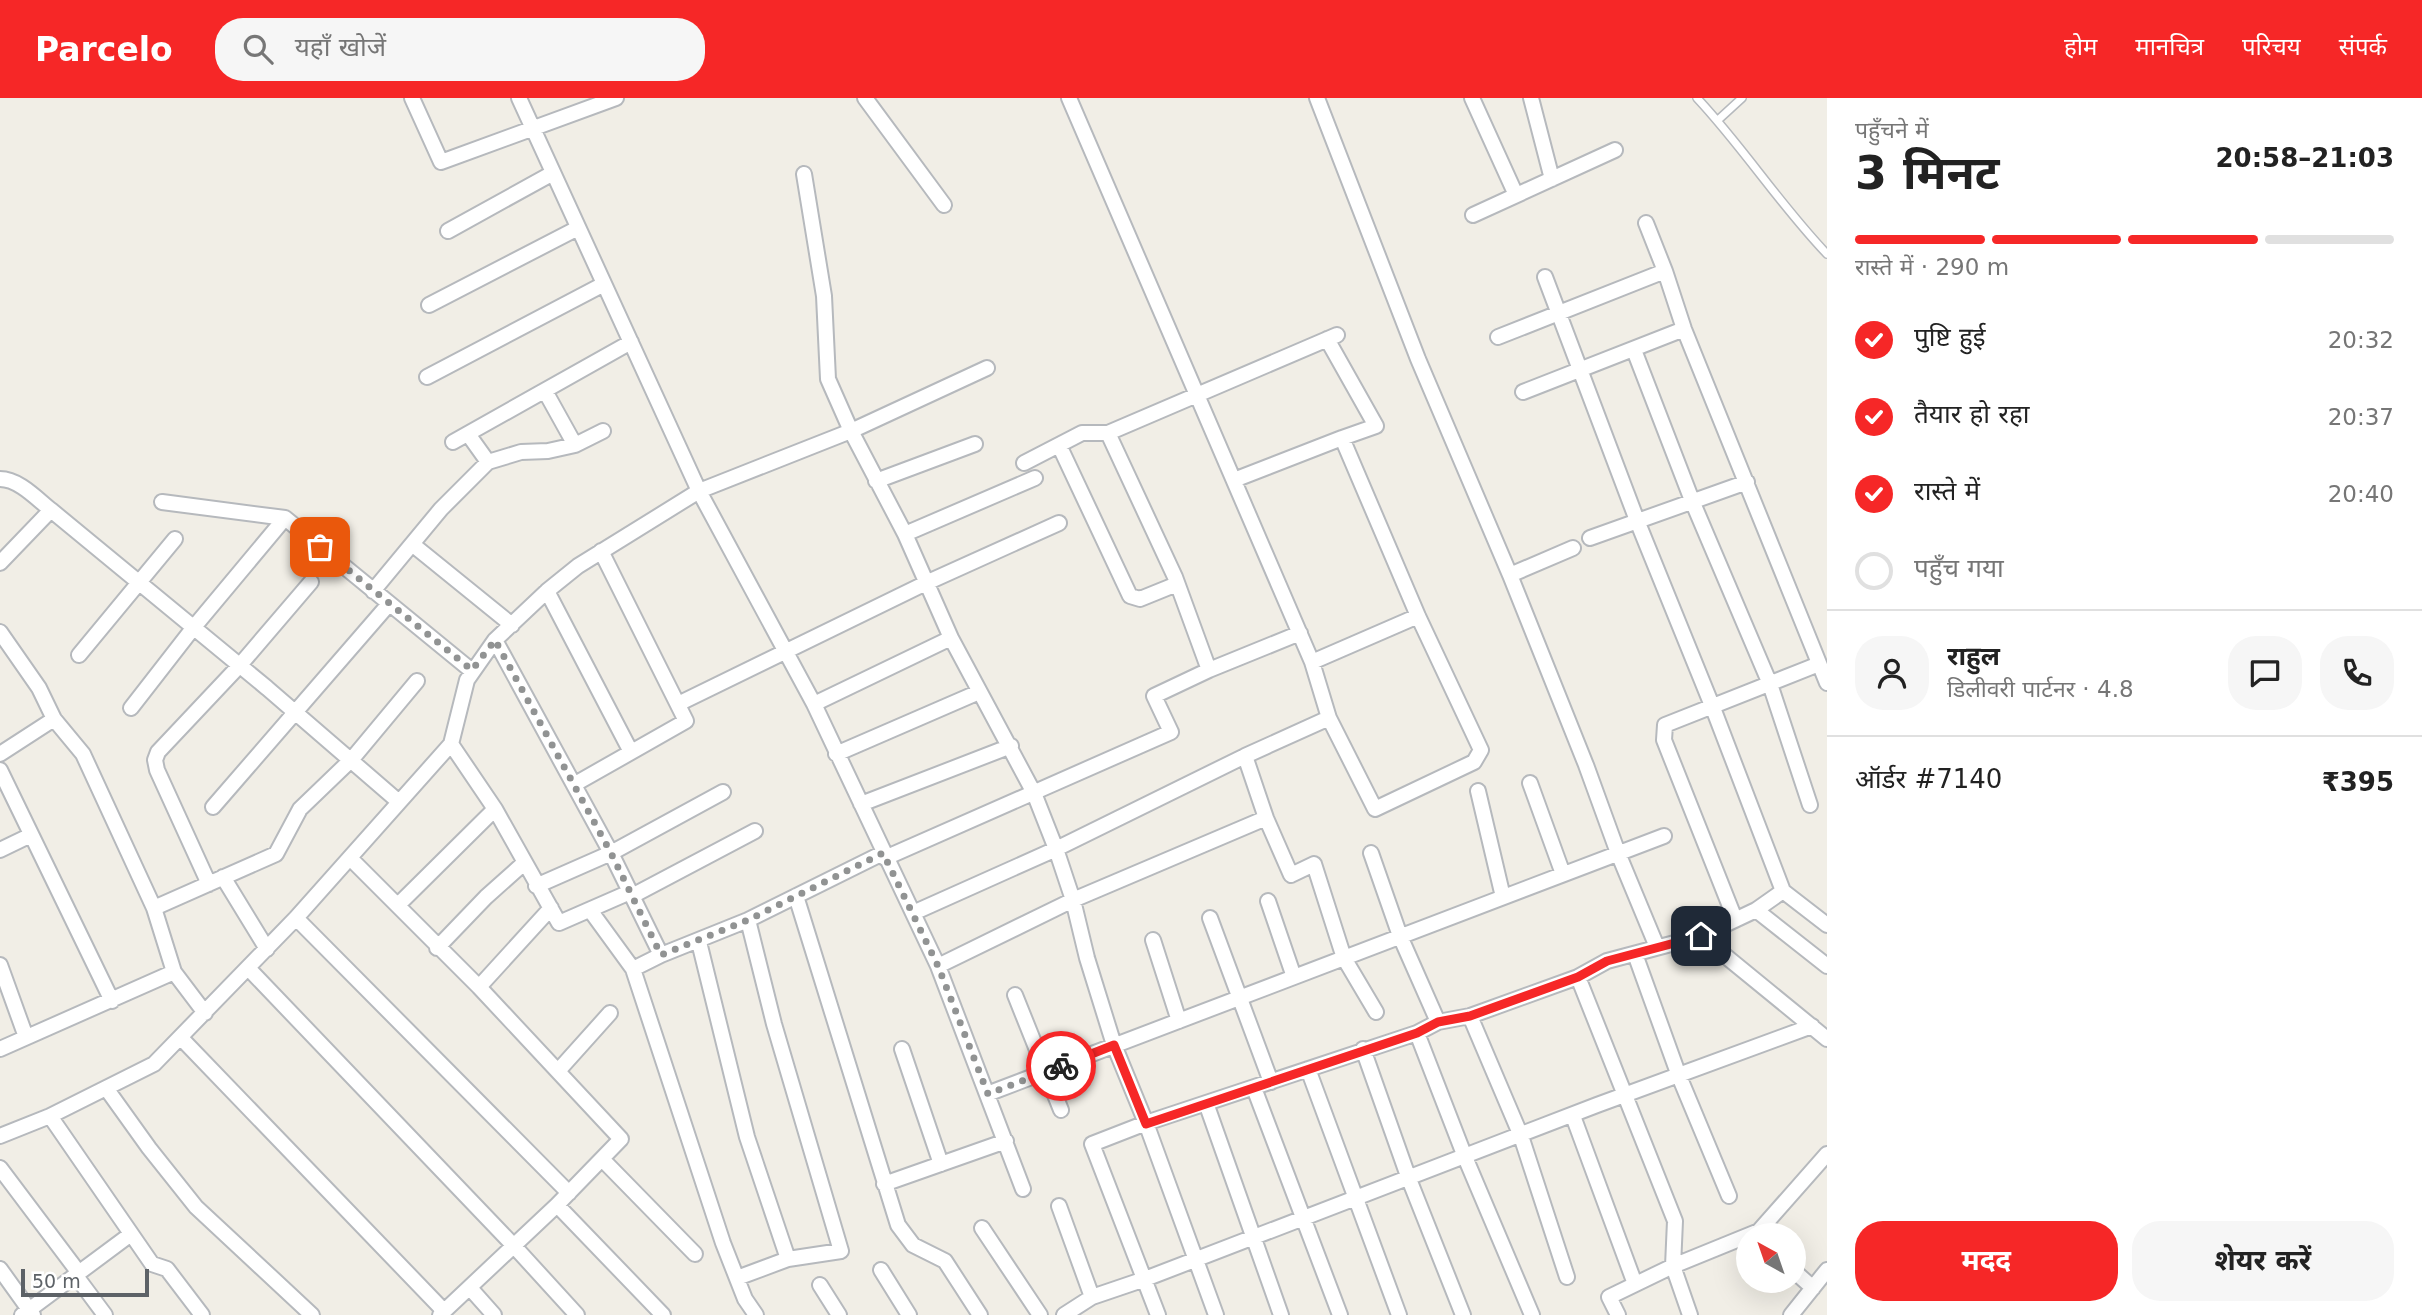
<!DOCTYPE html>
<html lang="hi">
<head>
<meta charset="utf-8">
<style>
  body { margin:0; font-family:"DejaVu Sans","Noto Sans Devanagari",sans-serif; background:#f6f6f6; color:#222; height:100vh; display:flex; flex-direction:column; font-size:26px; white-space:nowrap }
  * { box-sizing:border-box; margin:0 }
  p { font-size:23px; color:#767676 }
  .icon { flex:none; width:38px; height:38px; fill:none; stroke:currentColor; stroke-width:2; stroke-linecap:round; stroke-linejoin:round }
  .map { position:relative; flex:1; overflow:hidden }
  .side { display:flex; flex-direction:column; background:#fff; width:595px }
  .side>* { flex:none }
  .needle { width:46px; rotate:320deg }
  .buttons { position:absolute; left:1736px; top:1125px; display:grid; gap:14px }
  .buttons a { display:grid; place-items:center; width:70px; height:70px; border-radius:50%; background:#fff; box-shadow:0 7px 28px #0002; font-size:35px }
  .scale { position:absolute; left:21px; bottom:18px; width:128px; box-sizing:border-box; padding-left:7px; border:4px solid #5d6267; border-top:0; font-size:19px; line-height:24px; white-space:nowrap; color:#5d6267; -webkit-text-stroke:5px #fff; paint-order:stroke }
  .pin { position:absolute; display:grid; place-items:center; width:60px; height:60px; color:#fff; margin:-30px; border-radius:14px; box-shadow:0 4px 10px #0006 }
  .courier { position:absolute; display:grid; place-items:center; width:70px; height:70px; margin:-35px; border:5px solid #f62727; border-radius:50%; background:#fff; color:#222; box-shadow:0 2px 9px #0007 }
  .overview em { font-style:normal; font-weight:700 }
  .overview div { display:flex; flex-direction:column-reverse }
  .overview { display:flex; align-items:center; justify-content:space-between; height:119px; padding:0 28px }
  h1 { font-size:46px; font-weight:700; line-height:52px }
  .bar { display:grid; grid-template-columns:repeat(4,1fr); gap:10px 7px; align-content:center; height:84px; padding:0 28px }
  .bar i { height:9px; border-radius:5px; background:#e0e0e0 }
  .bar .active { background:#f62727 }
  .bar p { grid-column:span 4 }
  .line { display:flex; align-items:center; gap:18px; padding:0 28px; border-top:2px solid #e0e0e0 }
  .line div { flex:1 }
  .round { display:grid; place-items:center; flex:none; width:74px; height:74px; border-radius:28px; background:#f6f6f6 }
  ol { padding:0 28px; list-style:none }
  li { display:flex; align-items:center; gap:21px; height:77px }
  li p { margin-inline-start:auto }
  li .icon { padding:7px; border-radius:50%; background:#f62727; color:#fff; stroke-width:4 }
  li:last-child { color:#767676 }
  li i { width:38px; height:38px; border:4px solid #e0e0e0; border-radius:50% }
  .action { display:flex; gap:14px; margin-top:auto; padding:14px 28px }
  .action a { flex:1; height:80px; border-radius:28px; background:#f62727; color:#fff; font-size:28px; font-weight:700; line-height:80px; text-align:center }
  .action a+a { background:#f6f6f6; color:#222 }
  header { display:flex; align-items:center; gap:42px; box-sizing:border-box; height:98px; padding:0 35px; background:#f62727; color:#fff }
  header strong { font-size:33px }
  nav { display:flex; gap:38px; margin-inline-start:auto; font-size:24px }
  .search { width:490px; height:63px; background:#f6f6f6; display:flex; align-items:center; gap:18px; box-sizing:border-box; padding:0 24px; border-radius:28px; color:#767676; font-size:26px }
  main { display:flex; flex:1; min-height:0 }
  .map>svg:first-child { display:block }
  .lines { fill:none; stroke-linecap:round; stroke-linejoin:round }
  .service-casing { stroke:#b6b9bd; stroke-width:10 }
  .minor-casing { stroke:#b6b9bd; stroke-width:18 }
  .service { stroke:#fff; stroke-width:7 }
  .minor { stroke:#fff; stroke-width:14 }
  .done { stroke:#919393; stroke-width:7; stroke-dasharray:0 12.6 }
  .route { stroke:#f62727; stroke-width:9 }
</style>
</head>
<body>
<header>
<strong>Parcelo</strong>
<div class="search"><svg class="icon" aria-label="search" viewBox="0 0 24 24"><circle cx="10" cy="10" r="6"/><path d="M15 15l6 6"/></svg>यहाँ खोजें</div>
<nav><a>होम</a><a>मानचित्र</a><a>परिचय</a><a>संपर्क</a></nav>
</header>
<main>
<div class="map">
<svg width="1827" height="1217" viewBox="0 0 1827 1217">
  <rect width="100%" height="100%" fill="#f1eee6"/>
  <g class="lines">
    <defs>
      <path id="service" d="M1697,0C1743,49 1780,107 1827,156
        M1718,22L1742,0"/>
      <path id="minor" d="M412,0L441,64L616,0
        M519,0L699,393L851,333L987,270
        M865,0L944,107
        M1069,0L1312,564L1329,620L1375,711L1474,664L1481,652L1418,518L1342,340L1376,328L1327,241
        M1317,0L1418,261L1510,477L1586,667L1618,755L1657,849
        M1472,0L1516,97
        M1531,0L1552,81
        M804,76L824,198L828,281L851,333L905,436L951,540L1034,695L1056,751L1073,802L1087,860L1114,947L1146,1025L1216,1217
        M1473,117L1615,52
        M448,133L553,75
        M1665,173L1684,231L1827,585
        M1545,179L1638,425L1713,610L1783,793L1827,827
        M429,207L578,130
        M1498,239L1665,173L1646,125
        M1634,252L1693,405L1770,586L1810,707
        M427,279L604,186
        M545,293L575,347
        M1523,294L1684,231
        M1108,335L1175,479L1209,572
        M468,336L488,364
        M453,344L631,244
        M1059,347L1130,498L1140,501L1177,486
        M1024,365L1082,335H1108L1337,237
        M0,381C19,381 37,401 51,412L267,590L399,704
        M1234,382L1342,340
        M876,383L975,346
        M162,404L285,420L472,573
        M905,436L1035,380
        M1590,440L1747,384
        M412,446L512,527
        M0,465L51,412
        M1510,477L1573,450
        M373,493L441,411L488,364L521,354L548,353L575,347L603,333
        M547,493L631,654
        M0,534L39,590L54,621L83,656L154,810L174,874L205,915
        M495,542L611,755L661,857L633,871L723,1145L745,1201L756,1217
        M79,557L175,441
        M1312,564L1418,518
        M678,606L926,485L1059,425
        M814,606L951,540
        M131,610L194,529L285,420
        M451,646L495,711L559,825L630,794
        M0,656L54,621
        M836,656L979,594
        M1245,658L1266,720L1291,777L1314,766L1344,860L1376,914
        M0,672L112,903
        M1530,685L1563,776
        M575,686L686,623L601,453
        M1478,693L1503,799
        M861,706L1011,648
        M213,709L389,506
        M0,752L31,737
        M1371,755L1400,838L1438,924
        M885,760L1171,634L1154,598L1209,572L1300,535
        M351,761L479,889L621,1041L557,1107L440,1217
        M223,779L267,851
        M209,786L157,672L155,662L158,654L240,567L311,484
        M536,788L611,755L723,694
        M632,798L755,733
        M796,798L898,1127L913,1147L945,1163L980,1217
        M1268,803L1294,879
        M398,807L495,711
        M154,810L276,756L300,711L352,661L417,583
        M590,812L633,871
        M1756,812L1827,868
        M913,815L1056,751L1245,658L1329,620
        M296,820L569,1095
        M1210,820L1271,984
        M1735,821L1664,642L1665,627L1819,566
        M748,822L774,926L841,1153L788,1161
        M1701,838L1827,941
        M1153,842L1179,923
        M699,844L747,1039L788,1161L737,1180
        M437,850L486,799L524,765
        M1635,856L1679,978L1729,1098
        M661,857L748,822L883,755
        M0,867L26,939
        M938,868L1073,802L1266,720
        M249,871L514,1148L577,1217
        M1578,879L1675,1123L1673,1168L1690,1217
        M479,889L551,810
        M1015,897L1061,1012
        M1470,918L1521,1038L1567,1179
        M1417,935L1465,1059L1532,1217
        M181,940L444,1213
        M0,951L174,874
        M902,951L941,1066
        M1363,951L1409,1081L1463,1217
        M1308,971L1399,1217
        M558,973L610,915
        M106,990L149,1050L196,1109L312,1217
        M1254,990L1340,1217
        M987,996L1664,738
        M1206,1005L1281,1217
        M50,1018L152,1166L167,1171L202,1217
        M1573,1018L1635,1186
        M0,1038L50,1018L154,966L296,820L451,646L467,582L495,542L547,493L578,468L699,393L814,606L938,868L1023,1091
        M602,1061L695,1156
        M0,1070L79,1175
        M884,1086L1006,1043
        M557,1107L663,1217
        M1059,1108L1092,1199
        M982,1130L1040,1217
        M0,1171L33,1217
        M881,1172L909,1217
        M1794,1173L1813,1190
        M76,1178L105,1217
        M820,1187L839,1217
        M470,1190L494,1217
        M22,1217L131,1136
        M1064,1217L1092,1199L1145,1181L1597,1007L1812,928
        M1158,1217L1092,1046L1146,1025L1417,935L1438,924L1470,918L1578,879L1607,863L1701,838L1756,812L1783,793
        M1618,1217L1609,1199L1673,1168L1759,1133L1827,1056
        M1791,1217L1827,1172"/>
    </defs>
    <use href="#service" class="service-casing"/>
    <use href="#minor" class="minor-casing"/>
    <use href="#service" class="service"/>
    <use href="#minor" class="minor"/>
  </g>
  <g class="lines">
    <path class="done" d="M320,449L472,572L495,542L611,755L661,857L748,822L883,755L938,868L988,996L1061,968"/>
    <path class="route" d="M1061,968L1114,947L1146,1026L1417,935L1438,924L1470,918L1578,879L1607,863L1701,838"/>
  </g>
</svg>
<div class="buttons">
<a><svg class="needle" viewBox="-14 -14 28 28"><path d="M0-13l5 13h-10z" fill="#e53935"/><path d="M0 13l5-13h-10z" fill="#767676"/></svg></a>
</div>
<div class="scale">50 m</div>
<div class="pin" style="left:320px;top:449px;background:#ea580c"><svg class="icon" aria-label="bag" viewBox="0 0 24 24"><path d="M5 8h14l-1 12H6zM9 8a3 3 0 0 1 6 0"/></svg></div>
<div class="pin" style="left:1701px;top:838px;background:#1f2937"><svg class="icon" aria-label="home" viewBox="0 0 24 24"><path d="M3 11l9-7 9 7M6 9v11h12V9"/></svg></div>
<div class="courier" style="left:1061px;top:968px"><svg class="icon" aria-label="bike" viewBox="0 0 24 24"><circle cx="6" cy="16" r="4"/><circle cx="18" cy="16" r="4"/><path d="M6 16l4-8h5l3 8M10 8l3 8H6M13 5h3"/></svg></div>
</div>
<section class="side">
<div class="overview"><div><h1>3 मिनट</h1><p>पहुँचने में</p></div><em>20:58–21:03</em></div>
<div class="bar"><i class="active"></i><i class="active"></i><i class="active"></i><i></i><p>रास्ते में · 290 m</p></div>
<ol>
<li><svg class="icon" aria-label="check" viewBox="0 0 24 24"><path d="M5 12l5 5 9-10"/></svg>पुष्टि हुई<p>20:32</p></li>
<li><svg class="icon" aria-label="check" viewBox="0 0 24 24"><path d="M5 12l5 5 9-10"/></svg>तैयार हो रहा<p>20:37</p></li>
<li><svg class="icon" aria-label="check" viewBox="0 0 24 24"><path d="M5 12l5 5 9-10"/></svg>रास्ते में<p>20:40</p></li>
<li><i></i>पहुँच गया</li>
</ol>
<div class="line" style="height:126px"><a class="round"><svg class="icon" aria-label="person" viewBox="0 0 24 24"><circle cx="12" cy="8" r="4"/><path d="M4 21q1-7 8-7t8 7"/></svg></a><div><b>राहुल</b><p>डिलीवरी पार्टनर · 4.8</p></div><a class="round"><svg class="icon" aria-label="chat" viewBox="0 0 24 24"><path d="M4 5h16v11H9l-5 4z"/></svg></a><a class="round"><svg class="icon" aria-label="phone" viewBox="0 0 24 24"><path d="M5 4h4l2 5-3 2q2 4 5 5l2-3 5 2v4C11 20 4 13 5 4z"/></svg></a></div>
<div class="line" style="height:91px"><div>ऑर्डर #7140</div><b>₹395</b></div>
<div class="action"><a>मदद</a><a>शेयर करें</a></div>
</section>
</main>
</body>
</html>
